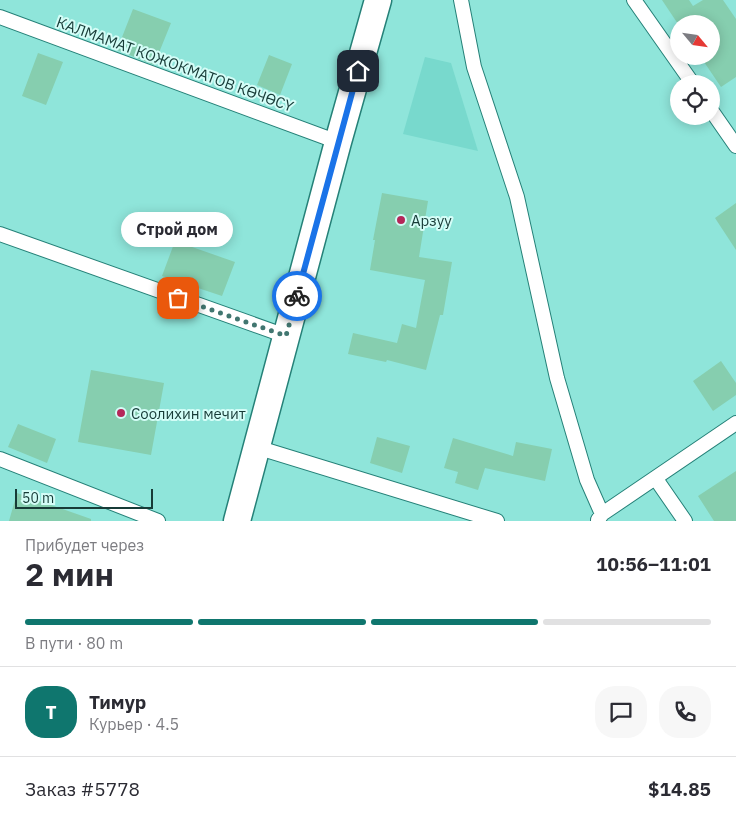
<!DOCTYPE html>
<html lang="ru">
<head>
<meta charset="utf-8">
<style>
  body { margin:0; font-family:"IBM Plex Sans",sans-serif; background:#f7f7f7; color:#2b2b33; height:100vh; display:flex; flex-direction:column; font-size:19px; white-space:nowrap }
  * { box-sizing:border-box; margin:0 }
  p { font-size:16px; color:#7c7c81 }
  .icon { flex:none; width:28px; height:28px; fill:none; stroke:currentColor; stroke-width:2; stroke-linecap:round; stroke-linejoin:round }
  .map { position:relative; height:521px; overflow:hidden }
  .sheet { display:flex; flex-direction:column; background:#fff; flex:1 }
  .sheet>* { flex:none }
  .needle { width:32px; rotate:119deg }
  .tools { position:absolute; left:670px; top:15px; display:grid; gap:10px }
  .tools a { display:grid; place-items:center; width:50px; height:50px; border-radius:50%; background:#fff; box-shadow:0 2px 12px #0003; font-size:25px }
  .scale { position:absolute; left:15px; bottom:12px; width:138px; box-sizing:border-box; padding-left:5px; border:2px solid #173b37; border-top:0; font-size:14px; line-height:18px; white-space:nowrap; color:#173b37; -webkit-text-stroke:4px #d4fdf7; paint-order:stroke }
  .pin { position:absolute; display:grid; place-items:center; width:42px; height:42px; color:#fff; margin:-21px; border-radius:10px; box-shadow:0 2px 8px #0006 }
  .courier { position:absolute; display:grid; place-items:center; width:50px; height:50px; margin:-25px; border:4px solid #1a73e8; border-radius:50%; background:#fff; color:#222; box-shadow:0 1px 6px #0007 }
  .bubble { position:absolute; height:35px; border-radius:18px; background:#fff; box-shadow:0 2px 12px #0003; font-size:16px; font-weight:800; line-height:35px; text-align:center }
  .summary em { font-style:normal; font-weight:800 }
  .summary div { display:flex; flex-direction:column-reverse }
  .summary { display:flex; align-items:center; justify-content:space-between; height:85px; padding:0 25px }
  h1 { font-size:32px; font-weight:800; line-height:38px }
  .bar { display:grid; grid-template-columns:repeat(4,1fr); gap:8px 5px; align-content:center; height:60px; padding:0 25px }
  .bar i { height:6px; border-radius:4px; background:#e1e1e2 }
  .bar .active { background:#0f766e }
  .bar p { grid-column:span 4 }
  .line { display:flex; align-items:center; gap:12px; padding:0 25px; border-top:1px solid #e1e1e2 }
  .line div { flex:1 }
  .round { display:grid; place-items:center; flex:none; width:52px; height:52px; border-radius:20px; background:#f7f7f7 }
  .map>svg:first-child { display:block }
  .built { fill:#78d9cd }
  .building { fill:#86ceaf }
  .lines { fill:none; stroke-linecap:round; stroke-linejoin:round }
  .street-casing { stroke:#258178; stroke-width:16 }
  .highway-casing { stroke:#258178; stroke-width:29 }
  .street { stroke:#fff; stroke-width:14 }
  .highway { stroke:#fff; stroke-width:26 }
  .done { stroke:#417670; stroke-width:5; stroke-dasharray:0 9 }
  .route { stroke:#1a73e8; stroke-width:6 }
  .poi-dot { fill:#b52759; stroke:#d4fdf7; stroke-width:2 }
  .labels { text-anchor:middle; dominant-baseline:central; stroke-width:4; stroke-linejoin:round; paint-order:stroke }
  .street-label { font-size:15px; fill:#173b37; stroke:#d4fdf7 }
  .poi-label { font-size:15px; fill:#173b37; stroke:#d4fdf7; text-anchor:start }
</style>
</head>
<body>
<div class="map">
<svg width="736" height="521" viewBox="0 0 736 521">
  <rect width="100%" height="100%" fill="#8fe5da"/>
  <path class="built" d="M425,57L451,63L478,151L403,134Z"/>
  <path class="building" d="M662,0H689L693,6L703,0H723L736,19V77L721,87L700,56H711V24H678Z
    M133,9L171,23L154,65L117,50Z
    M38,53L63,62L46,105L22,96Z
    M269,55L292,64L280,95L257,85Z
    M382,193L428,201L419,257L452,262L443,315H440L426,370L387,360L386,362L348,354L353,333L397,343L402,324L416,328L425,280L370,270L375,240H373Z
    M736,203V250L715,218Z
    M175,241L235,262L222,296L162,276Z
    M721,361L736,383V395L713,411L693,381Z
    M91,370L164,383L151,455L78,442Z
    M18,424L56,439L47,463L8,447Z
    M377,437L410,446L402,473L370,463Z
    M453,438L513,456L516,442L552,449L545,481L485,468L478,490L455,483L458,472L444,468Z
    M736,471V521H714L698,496Z
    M17,493L91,519V521H9Z"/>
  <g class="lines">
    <defs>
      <path id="street" d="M461,0L474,67L517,197L557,378L587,480L602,514
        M634,0L693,84
        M0,17L338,142
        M711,110L736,146
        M0,234L286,336
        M256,447L497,521
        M0,459L158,521
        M656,479L685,521
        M598,520L602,514L736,423"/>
      <path id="highway" d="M237,521L338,142L378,0"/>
    </defs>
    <use href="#street" class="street-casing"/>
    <use href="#highway" class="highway-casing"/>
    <use href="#street" class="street"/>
    <use href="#highway" class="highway"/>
  </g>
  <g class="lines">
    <path class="done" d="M178,298L286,336L297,296"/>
    <path class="route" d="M297,296L358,71"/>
  </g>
  <g class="poi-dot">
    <circle cx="401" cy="220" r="5"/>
    <circle cx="121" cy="413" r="5"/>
  </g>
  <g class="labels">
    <g class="street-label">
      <text transform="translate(175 64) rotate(20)">КАЛМАМАТ КОЖОКМАТОВ КӨЧӨСҮ</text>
    </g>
    <g class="poi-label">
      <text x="411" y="220">Арзуу</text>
      <text x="131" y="413">Соолихин мечит</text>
    </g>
  </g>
</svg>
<div class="tools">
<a><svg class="needle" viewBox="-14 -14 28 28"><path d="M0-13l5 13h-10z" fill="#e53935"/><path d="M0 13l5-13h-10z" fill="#7c7c81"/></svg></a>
<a><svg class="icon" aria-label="locate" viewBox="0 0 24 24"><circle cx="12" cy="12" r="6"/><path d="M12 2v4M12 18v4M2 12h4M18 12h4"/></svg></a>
</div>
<div class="scale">50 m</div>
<div class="pin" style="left:178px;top:298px;background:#ea580c"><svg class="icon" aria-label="bag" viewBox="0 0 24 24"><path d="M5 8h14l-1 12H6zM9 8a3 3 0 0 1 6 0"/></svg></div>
<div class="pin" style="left:358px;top:71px;background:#1f2937"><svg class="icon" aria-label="home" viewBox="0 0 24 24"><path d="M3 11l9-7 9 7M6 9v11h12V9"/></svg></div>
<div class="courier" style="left:297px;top:296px"><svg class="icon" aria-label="bike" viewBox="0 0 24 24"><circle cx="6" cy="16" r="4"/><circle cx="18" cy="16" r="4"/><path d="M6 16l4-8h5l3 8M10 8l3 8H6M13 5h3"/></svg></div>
<div class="bubble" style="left:121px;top:212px;width:112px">Строй дом</div>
</div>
<section class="sheet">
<div class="summary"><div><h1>2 мин</h1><p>Прибудет через</p></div><em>10:56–11:01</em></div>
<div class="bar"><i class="active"></i><i class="active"></i><i class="active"></i><i></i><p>В пути · 80 m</p></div>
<div class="line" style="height:90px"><b class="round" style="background:#0f766e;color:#fff">Т</b><div><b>Тимур</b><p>Курьер · 4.5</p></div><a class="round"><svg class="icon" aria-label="chat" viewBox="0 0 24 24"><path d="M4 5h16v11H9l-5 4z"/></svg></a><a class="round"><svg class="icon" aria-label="phone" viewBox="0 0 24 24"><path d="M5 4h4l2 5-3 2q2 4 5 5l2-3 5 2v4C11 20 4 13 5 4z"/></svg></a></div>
<div class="line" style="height:65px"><div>Заказ #5778</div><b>$14.85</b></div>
</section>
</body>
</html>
